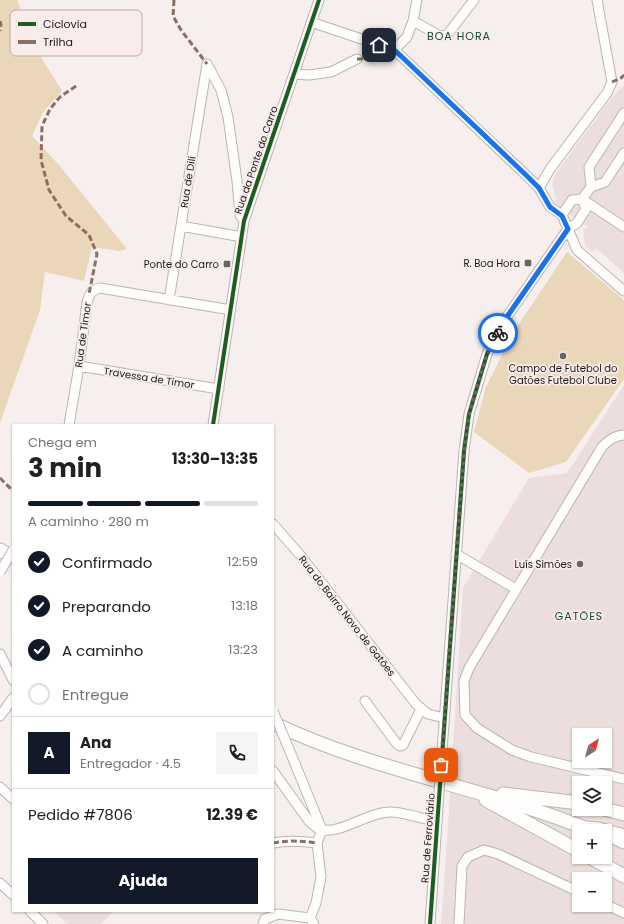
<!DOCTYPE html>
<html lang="pt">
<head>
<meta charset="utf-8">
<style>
  body { margin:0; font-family:Poppins,sans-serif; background:#f6f6f6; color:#202124; height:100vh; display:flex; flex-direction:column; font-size:15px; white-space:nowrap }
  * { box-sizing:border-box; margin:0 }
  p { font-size:13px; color:#757577 }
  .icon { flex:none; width:22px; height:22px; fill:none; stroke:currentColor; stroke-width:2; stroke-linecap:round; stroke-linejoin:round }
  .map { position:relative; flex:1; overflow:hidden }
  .sheet { position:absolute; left:12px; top:424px; width:262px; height:488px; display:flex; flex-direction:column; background:#fff; border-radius:0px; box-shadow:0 1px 3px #0004 }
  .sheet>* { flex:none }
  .needle { width:26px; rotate:36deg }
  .tools { position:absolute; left:572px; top:728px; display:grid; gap:8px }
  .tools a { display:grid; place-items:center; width:40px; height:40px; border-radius:0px; background:#fff; box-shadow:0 1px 3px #0004; font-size:20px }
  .pin { position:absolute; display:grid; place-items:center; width:34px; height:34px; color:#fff; margin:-17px; border-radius:8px; box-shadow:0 2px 6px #0006 }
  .courier { position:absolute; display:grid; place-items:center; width:40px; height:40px; margin:-20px; border:3px solid #1a73e8; border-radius:50%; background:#fff; color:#222; box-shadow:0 1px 5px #0007 }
  .summary em { font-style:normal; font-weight:700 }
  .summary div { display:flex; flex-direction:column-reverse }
  .summary { display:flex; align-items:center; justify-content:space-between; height:68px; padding:0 16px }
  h1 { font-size:26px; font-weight:700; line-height:30px }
  .bar { display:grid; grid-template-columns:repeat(4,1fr); gap:6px 4px; align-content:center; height:48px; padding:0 16px }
  .bar i { height:5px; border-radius:3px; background:#e0e0e0 }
  .bar .on { background:#111827 }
  .bar p { grid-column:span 4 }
  .line { display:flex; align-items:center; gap:10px; padding:0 16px; border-top:1px solid #e0e0e0 }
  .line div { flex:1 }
  .round { display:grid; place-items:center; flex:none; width:42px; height:42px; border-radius:0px; background:#f6f6f6 }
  ol { padding:0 16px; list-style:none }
  li { display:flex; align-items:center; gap:12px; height:44px }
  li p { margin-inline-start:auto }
  li .icon { padding:4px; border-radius:50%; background:#111827; color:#fff; stroke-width:4 }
  li:last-child { color:#757577 }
  li i { width:22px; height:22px; border:2px solid #e0e0e0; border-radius:50% }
  .cta { display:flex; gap:8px; margin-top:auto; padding:8px 16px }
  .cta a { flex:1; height:46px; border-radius:0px; background:#111827; color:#fff; font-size:16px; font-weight:700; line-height:46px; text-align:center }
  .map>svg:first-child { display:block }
  .built { fill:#ecdedd; fill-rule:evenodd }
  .green { fill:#ead6b8 }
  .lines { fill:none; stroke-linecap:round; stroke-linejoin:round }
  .minor-casing { stroke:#bab5b4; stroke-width:11 }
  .highway-casing { stroke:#bab5b4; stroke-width:15 }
  .minor { stroke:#fefdfc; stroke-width:9 }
  .highway { stroke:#fefdfc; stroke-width:13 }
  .minor-bridge-casing { stroke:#bab5b4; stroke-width:11; stroke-linecap:butt }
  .minor-bridge { stroke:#fefdfc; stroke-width:9 }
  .quiet { stroke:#8d6e63; stroke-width:3; stroke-dasharray:6 3; stroke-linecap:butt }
  .cycleway-casing { stroke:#f9eceb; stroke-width:6 }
  .cycleway { stroke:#1b5e20; stroke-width:4 }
  .done { stroke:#6a6464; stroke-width:4; stroke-dasharray:0 7.2 }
  .route { stroke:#1a73e8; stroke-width:5 }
  .poi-dot { fill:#6a6464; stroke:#f9eceb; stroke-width:1.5 }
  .labels { text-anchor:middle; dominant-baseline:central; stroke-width:3.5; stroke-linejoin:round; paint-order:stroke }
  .street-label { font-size:10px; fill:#1e1919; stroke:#f9eceb }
  .poi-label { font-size:10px; fill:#1e1919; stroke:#f9eceb; text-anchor:end }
  .neighbourhood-label { font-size:11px; letter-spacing:1px; fill:#13483b; stroke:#f9eceb }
  .key { fill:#f9eceb; stroke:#b7adac; stroke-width:1 }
  .key-label { font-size:11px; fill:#1e1919 }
</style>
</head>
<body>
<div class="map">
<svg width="624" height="924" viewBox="0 0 624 924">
  <rect width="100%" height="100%" fill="#f6efee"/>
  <path class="built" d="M624,85V273L597,249L592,252L585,246L583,229L588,227L553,204L556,199L552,184L556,173L612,97Z
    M624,385V924H441L448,826L463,588L529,478L567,473ZM579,735H605V761H579ZM579,783H605V809H579ZM579,831H605V857H579ZM579,879H605V905H579Z
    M53,911H114L101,924H67Z"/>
  <path class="green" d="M0,0H17L25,19L51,12L63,28L34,46L62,91L43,112L32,136L59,165L127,249L120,251L92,247L84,281L45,272L40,310L0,423Z
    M567,252L624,300V379L566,462L529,473L474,432L486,387L513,333Z"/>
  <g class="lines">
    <defs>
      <path id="minor" d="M413,21L417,0
        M311,22L394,50L401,56L527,176L539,188L550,207L562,215L577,250L624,291
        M394,50L407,37L413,21L440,36L447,35L474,0
        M207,64L221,90L228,117L237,181L240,215L244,221
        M294,74L309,75L331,72L357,59
        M591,187L589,167L624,113
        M539,188L550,169L607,93L612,82L597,0
        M582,199L591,187L605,182L624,153
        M562,215L572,200L582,199L624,227
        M181,226L242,237
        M169,300L207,64
        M79,366L219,389
        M69,425L79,366L87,303C89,295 91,290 100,288L231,310
        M213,425L244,221L319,0
        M624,435C614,436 609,440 602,447L469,668L464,681L465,715L477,728L512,750L531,757L624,779
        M273,524L301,556L416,704L428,714L444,718
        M456,554L516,589
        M0,654L13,680
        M365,701L397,744L400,746L403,745L421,709
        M0,716L13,698
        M442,751L464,451L469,414L487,354L504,321L556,246L568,229L577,223L586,209L582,199
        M296,766L322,830L317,843L321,877L316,903L310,918
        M273,771L309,821C313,825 317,829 322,830C343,833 368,812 391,812C402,812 425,819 437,822
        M0,787L13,799
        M586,826L599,827L624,834
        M273,843C288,840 302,841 317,843
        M0,883L13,895
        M605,904L624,913
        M30,911L43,924
        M263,924L265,919L278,914L310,918L314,924
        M430,924L438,807
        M459,924L462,866L468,857L484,850L498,854L579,892"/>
      <path id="highway" d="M0,550L13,557
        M273,723C375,772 488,788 592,831
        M503,794L579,803
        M486,800L579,851
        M604,809L624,814
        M605,833L624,842
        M590,857L624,876"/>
    </defs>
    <use href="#minor" class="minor-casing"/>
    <use href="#highway" class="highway-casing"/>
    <use href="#minor" class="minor"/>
    <use href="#highway" class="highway"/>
    <defs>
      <path id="minor-bridge" d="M0,572L13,550
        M273,711L296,766
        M438,807L442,751"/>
    </defs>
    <use href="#minor-bridge" class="minor-bridge-casing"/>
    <use href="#minor-bridge" class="minor-bridge"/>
    <path class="quiet" d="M174,0L173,16L181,30L207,64
      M0,21L1,25L0,31
      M357,59H361L375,55L379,45
      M612,82L621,78L624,75
      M76,86L60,97L50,109L42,126L41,160L49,190L66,216L89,235L97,254L89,294
      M0,478L13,491
      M273,843C288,840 302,841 317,843"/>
    <defs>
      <path id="cycleway" d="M213,425L244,221L319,0
        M430,924L464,451L469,414L487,354L504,321L568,229"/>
    </defs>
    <use href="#cycleway" class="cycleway-casing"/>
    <use href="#cycleway" class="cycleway"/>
  </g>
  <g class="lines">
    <path class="done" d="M441,765L464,451L469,414L487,354L498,333"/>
    <path class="route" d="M379,45L394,50L401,56L527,176L539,188L550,207L562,216L568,229L504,321L498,333"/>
  </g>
  <g class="poi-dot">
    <rect x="524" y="259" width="8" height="8" rx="2"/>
    <rect x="223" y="260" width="8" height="8" rx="2"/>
    <circle cx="563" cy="356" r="4"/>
    <circle cx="580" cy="564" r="4"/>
  </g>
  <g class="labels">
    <g class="street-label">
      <text transform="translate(256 160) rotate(-71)">Rua da Ponte do Carro</text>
      <text transform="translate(188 182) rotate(-81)">Rua de Dili</text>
      <text transform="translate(83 335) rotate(-82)">Rua de Timor</text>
      <text transform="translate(149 378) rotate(9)">Travessa de Timor</text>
      <text transform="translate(347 616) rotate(52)">Rua do Bairro Novo de Gatões</text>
      <text transform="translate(428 838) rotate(-86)">Rua de Ferroviário</text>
    </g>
    <g class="poi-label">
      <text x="520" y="263">R. Boa Hora</text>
      <text x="219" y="264">Ponte do Carro</text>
      <text x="563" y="368" text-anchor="middle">Campo de Futebol do<tspan x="563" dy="12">Gatões Futebol Clube</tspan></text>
      <text x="572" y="564">Luís Simões</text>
    </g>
    <g class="neighbourhood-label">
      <text x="459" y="36">BOA HORA</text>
      <text x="579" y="616">GATÕES</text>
    </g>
  </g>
  <rect x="10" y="10" width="132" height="46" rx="6" class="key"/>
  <rect x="18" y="22" width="18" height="4" fill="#1b5e20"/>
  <rect x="18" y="40" width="18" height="4" fill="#8d6e63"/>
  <g class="key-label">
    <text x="43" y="28">Ciclovia</text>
    <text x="43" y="46">Trilha</text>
  </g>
</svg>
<div class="tools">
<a><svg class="needle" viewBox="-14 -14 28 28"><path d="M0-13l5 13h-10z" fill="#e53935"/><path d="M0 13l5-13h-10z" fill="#757577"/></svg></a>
<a><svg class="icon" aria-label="layers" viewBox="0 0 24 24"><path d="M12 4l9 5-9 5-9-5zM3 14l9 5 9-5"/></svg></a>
<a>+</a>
<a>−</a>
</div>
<div class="pin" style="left:441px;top:765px;background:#ea580c"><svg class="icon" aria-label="bag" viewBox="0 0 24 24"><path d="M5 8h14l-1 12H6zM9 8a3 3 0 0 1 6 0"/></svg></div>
<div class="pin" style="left:379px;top:45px;background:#1f2937"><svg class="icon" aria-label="home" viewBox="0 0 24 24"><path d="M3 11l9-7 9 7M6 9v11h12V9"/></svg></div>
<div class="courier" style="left:498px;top:333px"><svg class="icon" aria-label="bike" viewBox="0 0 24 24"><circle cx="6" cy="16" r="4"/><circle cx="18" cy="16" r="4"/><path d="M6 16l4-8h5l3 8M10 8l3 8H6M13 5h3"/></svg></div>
<section class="sheet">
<div class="summary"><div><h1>3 min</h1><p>Chega em</p></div><em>13:30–13:35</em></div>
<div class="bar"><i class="on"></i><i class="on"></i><i class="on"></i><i></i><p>A caminho · 280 m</p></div>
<ol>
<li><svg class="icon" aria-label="check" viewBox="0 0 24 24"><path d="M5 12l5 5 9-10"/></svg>Confirmado<p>12:59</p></li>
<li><svg class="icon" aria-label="check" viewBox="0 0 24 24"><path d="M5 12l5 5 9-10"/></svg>Preparando<p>13:18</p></li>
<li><svg class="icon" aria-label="check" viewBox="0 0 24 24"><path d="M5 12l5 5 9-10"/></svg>A caminho<p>13:23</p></li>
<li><i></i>Entregue</li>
</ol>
<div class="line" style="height:72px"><b class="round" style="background:#111827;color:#fff">A</b><div><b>Ana</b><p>Entregador · 4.5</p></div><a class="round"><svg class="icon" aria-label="phone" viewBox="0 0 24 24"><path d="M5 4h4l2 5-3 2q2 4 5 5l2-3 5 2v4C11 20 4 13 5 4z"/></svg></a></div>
<div class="line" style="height:52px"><div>Pedido #7806</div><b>12.39 €</b></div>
<div class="cta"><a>Ajuda</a></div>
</section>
</div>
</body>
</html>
